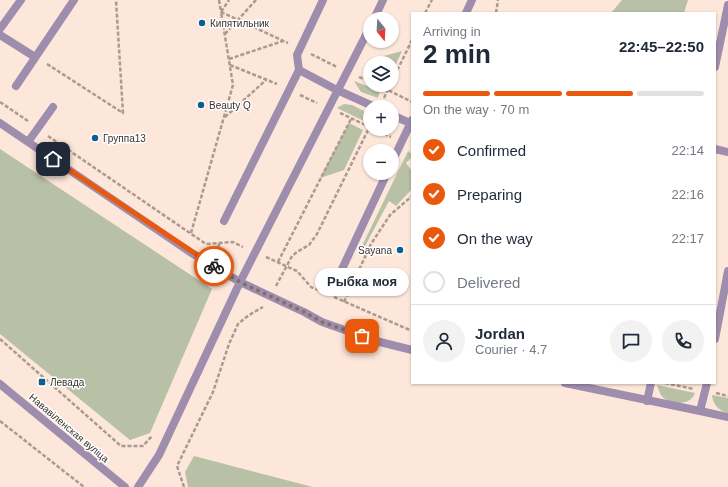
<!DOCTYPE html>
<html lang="en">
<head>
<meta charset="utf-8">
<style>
  body { margin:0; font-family:Arial,sans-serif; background:#f2f2f3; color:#1f2937; height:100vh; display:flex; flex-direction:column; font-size:15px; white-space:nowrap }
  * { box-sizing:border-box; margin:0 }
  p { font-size:13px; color:#747a83 }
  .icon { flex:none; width:22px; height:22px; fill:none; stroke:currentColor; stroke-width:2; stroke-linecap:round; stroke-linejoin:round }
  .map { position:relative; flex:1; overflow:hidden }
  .sheet { position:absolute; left:411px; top:12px; width:305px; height:372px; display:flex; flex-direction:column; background:#fff; border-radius:0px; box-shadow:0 1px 3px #0004 }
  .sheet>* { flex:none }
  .needle { width:26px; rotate:162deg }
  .controls { position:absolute; left:363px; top:12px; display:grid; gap:8px }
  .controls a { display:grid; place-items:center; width:36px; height:36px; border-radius:50%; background:#fff; box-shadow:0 1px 3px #0004; font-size:20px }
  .pin { position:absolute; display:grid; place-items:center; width:34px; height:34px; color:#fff; margin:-17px; border-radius:8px; box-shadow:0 2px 6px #0006 }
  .courier { position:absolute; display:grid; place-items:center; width:40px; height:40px; margin:-20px; border:3px solid #ea580c; border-radius:50%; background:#fff; color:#222; box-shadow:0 1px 5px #0007 }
  .bubble { position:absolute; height:28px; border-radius:14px; background:#fff; box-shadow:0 1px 3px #0004; font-size:13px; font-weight:600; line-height:28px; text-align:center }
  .overview em { font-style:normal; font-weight:600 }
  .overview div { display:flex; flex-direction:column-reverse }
  .overview { display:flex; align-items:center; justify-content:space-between; height:68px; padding:0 12px }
  h1 { font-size:26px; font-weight:600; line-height:30px }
  .bar { display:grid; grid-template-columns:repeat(4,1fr); gap:6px 4px; align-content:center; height:48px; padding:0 12px }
  .bar i { height:5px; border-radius:3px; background:#e0e1e3 }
  .bar .active { background:#ea580c }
  .bar p { grid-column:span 4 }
  .line { display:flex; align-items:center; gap:10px; padding:0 12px; border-top:1px solid #e0e1e3 }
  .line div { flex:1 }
  .round { display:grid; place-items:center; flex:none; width:42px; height:42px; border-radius:21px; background:#f2f2f3 }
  ol { padding:0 12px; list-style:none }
  li { display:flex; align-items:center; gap:12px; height:44px }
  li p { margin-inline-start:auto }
  li .icon { padding:4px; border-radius:50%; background:#ea580c; color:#fff; stroke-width:4 }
  li:last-child { color:#747a83 }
  li i { width:22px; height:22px; border:2px solid #e0e1e3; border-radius:50% }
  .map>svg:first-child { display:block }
  .green { fill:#b8c0a6 }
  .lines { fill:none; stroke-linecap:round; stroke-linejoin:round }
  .path { stroke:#ab9a90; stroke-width:2.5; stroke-dasharray:4 2; stroke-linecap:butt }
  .service { stroke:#9f8dae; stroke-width:8 }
  .tertiary { stroke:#9f8dae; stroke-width:8 }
  .done { stroke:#7f716a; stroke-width:4; stroke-dasharray:0 7.2 }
  .route { stroke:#ea580c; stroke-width:5 }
  .poi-dot { fill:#0d5f91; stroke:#fff; stroke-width:1.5 }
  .labels { text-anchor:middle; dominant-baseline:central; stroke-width:3; stroke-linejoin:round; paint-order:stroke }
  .poi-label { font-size:10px; fill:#3b322d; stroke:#fff; text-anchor:start }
  .street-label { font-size:10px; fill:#3b322d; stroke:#fff }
</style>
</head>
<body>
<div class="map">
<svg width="728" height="487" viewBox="0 0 728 487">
  <rect width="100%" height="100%" fill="#fde7da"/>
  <path class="green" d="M622,0H688L684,13H611Z
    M402,51L392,73V63H378L380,57Z
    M354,81L380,91L378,98L361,92Z
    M344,104L352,105L370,114L366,122L337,108Z
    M349,123L363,130L344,170L320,178Z
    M0,149L212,289L150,433L130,440L0,334Z
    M408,151L412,154V157L406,163L412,171V189L396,206L389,201L364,248L362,246Z
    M657,385L695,393C691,405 674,405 665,399C660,396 659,390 657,385Z
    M712,395L728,398V413C719,411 713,405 712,395Z
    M194,456L313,487H188L185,472Z"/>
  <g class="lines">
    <path class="path" d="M219,0L221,12L288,43
      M425,13L432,0
      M496,13L498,0
      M225,34L256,0
      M311,54L337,67
      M229,59L283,41
      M47,64L123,113L116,0
      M230,65L277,84
      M359,77L370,82
      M392,81L412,40
      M378,85L412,102
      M300,95L317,103
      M384,98L390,85
      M0,102L28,121
      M340,113L370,127
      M225,117L266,80
      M373,129L391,137
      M48,136L206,244L233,242L243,247
      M191,233L233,85L221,12L229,0
      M215,253L220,243
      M266,257L297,271L311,287L325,293
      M278,262L351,119
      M276,286L292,256L297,252L309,245L317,234L370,126
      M334,297L412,331
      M344,302L371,244L390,215L412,196
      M0,339L121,446H143L152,436
      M665,383L694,389
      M716,393L728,396
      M0,421L84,487
      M184,487L177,466L213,392L229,344L238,324L249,315L263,307"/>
    <path class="service" d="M466,13L472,0
      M374,19L383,0
      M0,29L21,0
      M0,35L35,57
      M715,67L728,5
      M299,70L337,90L375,107
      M16,86L74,0
      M392,115L410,123
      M0,123L190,252L240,282L304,312L322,322L376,341L412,350
      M28,142L53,107
      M715,149L728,152
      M392,162L412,120
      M224,221L299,70L297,55L323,0
      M335,284L387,173
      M715,339L728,271
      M565,383L700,411L707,383
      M647,401L651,383
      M700,411L728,417
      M138,487L159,455L240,282L370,27"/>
    <path class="tertiary" d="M0,384L125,487"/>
  </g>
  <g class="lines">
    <path class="done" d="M214,266L240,282L304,312L322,322L362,336"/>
    <path class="route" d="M53,159L214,266"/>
  </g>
  <g class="poi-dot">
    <circle cx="202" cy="23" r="4"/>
    <circle cx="201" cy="105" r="4"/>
    <circle cx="95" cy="138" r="4"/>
    <circle cx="400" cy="250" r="4"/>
    <rect x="38" y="378" width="8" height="8" rx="2"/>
  </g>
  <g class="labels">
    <g class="poi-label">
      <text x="210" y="23">Кипятильник</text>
      <text x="209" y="105">Beauty Q</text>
      <text x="103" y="138">Группа13</text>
      <text x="392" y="250" text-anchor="end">Sayana</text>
      <text x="50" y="382">Левада</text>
    </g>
    <g class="street-label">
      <text transform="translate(69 428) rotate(40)">Нававіленская вуліца</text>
    </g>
  </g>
</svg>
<div class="controls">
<a><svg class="needle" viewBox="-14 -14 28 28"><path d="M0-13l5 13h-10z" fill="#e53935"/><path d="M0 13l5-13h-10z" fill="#747a83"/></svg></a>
<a><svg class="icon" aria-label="layers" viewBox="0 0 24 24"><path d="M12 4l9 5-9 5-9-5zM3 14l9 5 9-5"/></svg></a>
<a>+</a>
<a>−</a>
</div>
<div class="pin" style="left:362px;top:336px;background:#ea580c"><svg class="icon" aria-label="bag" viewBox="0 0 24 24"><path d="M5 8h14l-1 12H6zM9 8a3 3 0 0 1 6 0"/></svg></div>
<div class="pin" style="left:53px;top:159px;background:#1f2937"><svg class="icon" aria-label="home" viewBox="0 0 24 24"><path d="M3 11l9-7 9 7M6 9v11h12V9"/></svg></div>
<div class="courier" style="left:214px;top:266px"><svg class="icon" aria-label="bike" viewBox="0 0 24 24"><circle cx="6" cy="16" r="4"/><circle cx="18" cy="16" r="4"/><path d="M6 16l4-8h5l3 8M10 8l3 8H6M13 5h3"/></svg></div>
<div class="bubble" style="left:315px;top:268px;width:94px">Рыбка моя</div>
<section class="sheet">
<div class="overview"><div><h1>2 min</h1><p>Arriving in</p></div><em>22:45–22:50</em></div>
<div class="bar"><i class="active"></i><i class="active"></i><i class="active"></i><i></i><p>On the way · 70 m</p></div>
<ol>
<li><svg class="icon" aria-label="check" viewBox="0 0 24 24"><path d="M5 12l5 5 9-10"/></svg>Confirmed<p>22:14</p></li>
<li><svg class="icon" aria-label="check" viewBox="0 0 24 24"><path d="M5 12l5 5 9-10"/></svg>Preparing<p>22:16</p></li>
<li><svg class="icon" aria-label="check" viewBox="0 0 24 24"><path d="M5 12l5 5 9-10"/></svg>On the way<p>22:17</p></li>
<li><i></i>Delivered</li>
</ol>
<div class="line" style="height:72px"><a class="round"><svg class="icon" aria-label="person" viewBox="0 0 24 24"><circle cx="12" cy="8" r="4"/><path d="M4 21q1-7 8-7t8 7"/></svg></a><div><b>Jordan</b><p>Courier · 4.7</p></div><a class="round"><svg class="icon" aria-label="chat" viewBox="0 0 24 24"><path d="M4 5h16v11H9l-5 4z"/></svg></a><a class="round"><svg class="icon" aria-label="phone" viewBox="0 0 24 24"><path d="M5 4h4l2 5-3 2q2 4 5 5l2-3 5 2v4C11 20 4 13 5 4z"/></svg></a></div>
</section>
</div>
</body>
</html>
